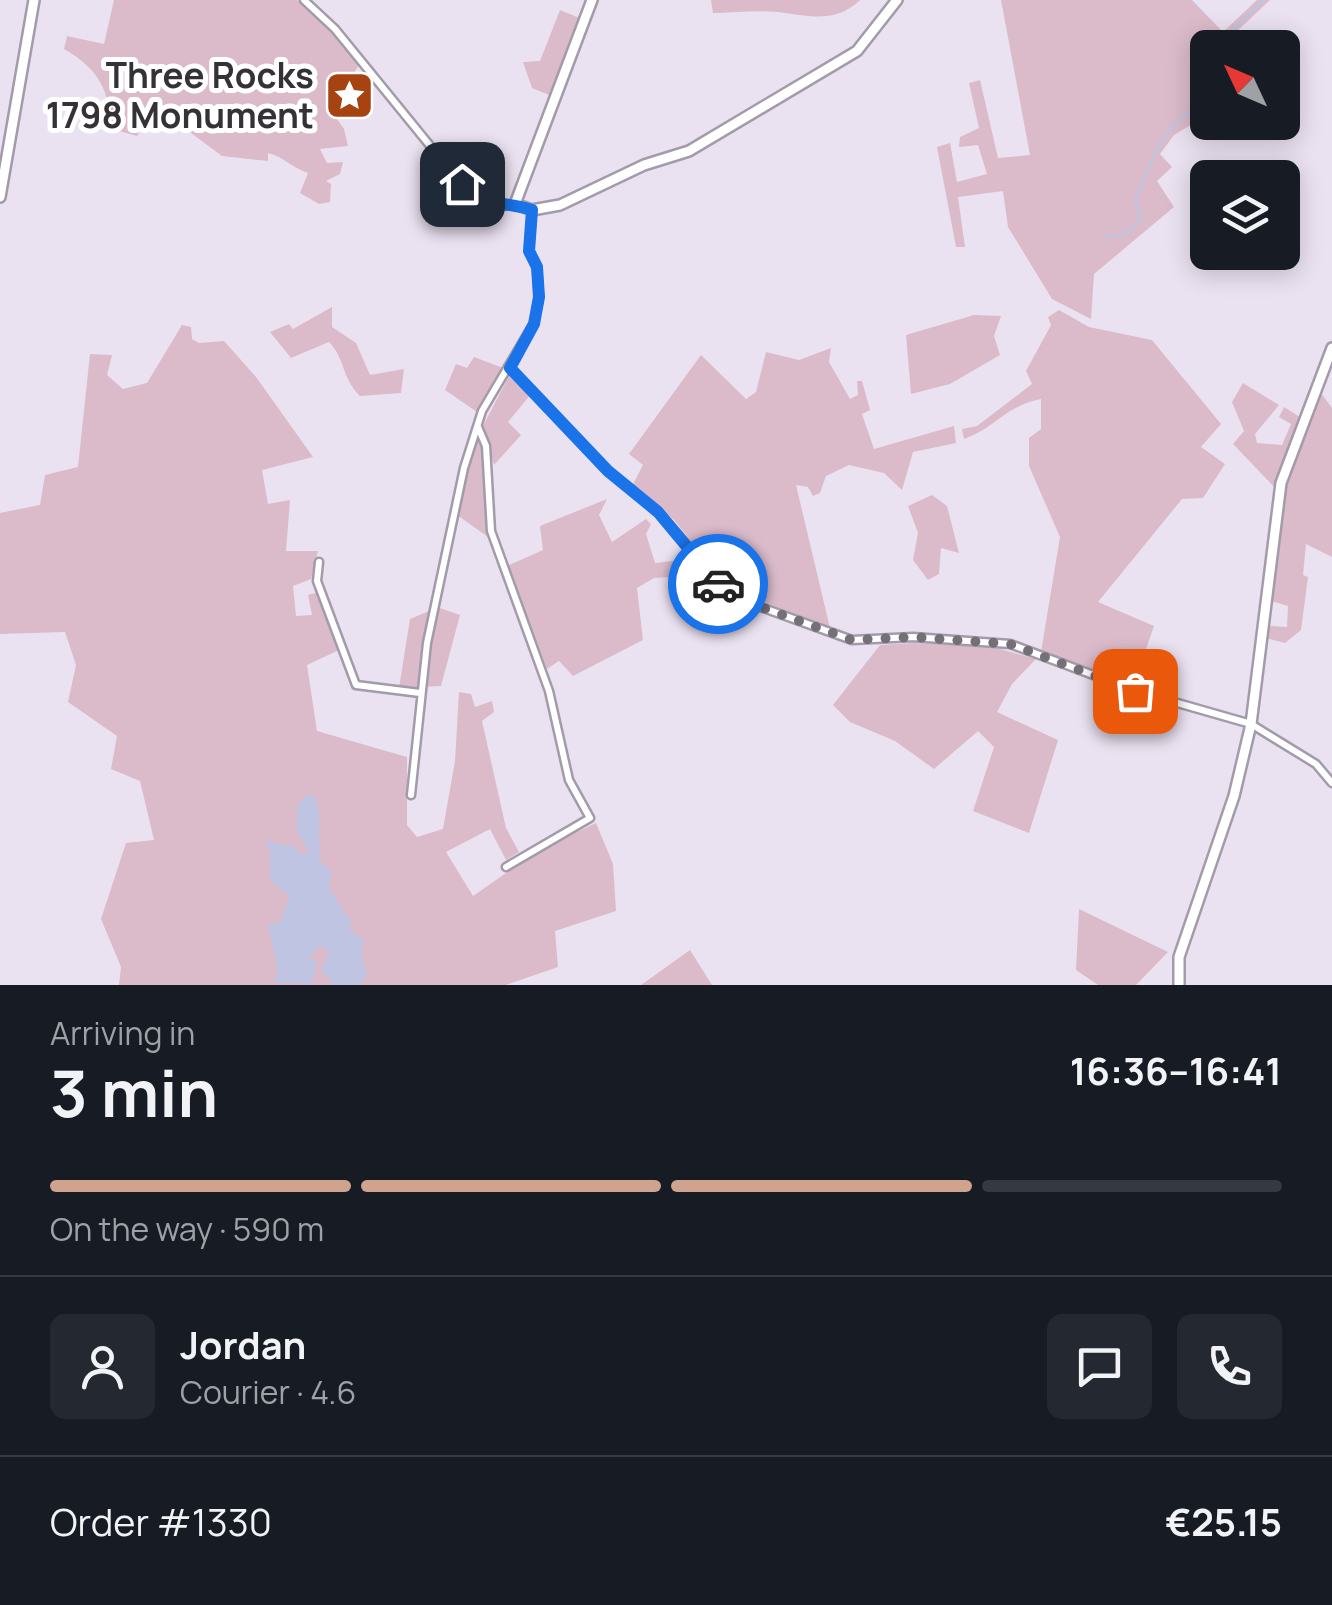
<!DOCTYPE html>
<html lang="en">
<head>
<meta charset="utf-8">
<style>
  body { margin:0; font-family:Manrope,sans-serif; background:#242831; color:#f1f3f6; height:100vh; display:flex; flex-direction:column; font-size:38px; white-space:nowrap }
  * { box-sizing:border-box; margin:0 }
  p { font-size:32px; color:#9ea1a6 }
  .icon { flex:none; width:55px; height:55px; fill:none; stroke:currentColor; stroke-width:2; stroke-linecap:round; stroke-linejoin:round }
  .map { position:relative; height:985px; overflow:hidden }
  .sheet { display:flex; flex-direction:column; background:#171b24; flex:1 }
  .sheet>* { flex:none }
  .needle { width:65px; rotate:314deg }
  .buttons { position:absolute; left:1190px; top:30px; display:grid; gap:20px }
  .buttons a { display:grid; place-items:center; width:110px; height:110px; border-radius:15px; background:#171b24; box-shadow:0 5px 25px #0003; font-size:50px }
  .pin { position:absolute; display:grid; place-items:center; width:85px; height:85px; color:#fff; margin:-42px; border-radius:20px; box-shadow:0 5px 15px #0006 }
  .courier { position:absolute; display:grid; place-items:center; width:100px; height:100px; margin:-50px; border:8px solid #1a73e8; border-radius:50%; background:#fff; color:#222; box-shadow:0 2px 12px #0007 }
  .summary em { font-style:normal; font-weight:700 }
  .summary div { display:flex; flex-direction:column-reverse }
  .summary { display:flex; align-items:center; justify-content:space-between; height:170px; padding:0 50px }
  h1 { font-size:65px; font-weight:700; line-height:75px }
  .bar { display:grid; grid-template-columns:repeat(4,1fr); gap:15px 10px; align-content:center; height:120px; padding:0 50px }
  .bar i { height:12px; border-radius:8px; background:#363941 }
  .bar .on { background:#d0a38f }
  .bar p { grid-column:span 4 }
  .line { display:flex; align-items:center; gap:25px; padding:0 50px; border-top:2px solid #363941 }
  .line div { flex:1 }
  .round { display:grid; place-items:center; flex:none; width:105px; height:105px; border-radius:15px; background:#242831 }
  .map>svg:first-child { display:block }
  .green { fill:#dbbbca }
  .water { fill:#bec4e1 }
  .lines { fill:none; stroke-linecap:round; stroke-linejoin:round }
  .stream { stroke:#bec4e1; stroke-width:2.5 }
  .minor-casing { stroke:#a39ba9; stroke-width:11 }
  .tertiary-casing { stroke:#a39ba9; stroke-width:14 }
  .minor { stroke:#fff; stroke-width:6 }
  .tertiary { stroke:#fff; stroke-width:9 }
  .done { stroke:#757078; stroke-width:10; stroke-dasharray:0 18 }
  .route { stroke:#1a73e8; stroke-width:12 }
  .labels { text-anchor:middle; dominant-baseline:central; stroke-width:10; stroke-linejoin:round; paint-order:stroke }
  .poi-label { font-size:35px; font-weight:bold; fill:#353237; stroke:#fff; text-anchor:end }
</style>
</head>
<body>
<div class="map">
<svg width="1332" height="985" viewBox="0 0 1332 985">
  <rect width="100%" height="100%" fill="#ebe2f1"/>
  <path class="green" d="M114,0H297L333,31L359,65L346,85L337,119L344,129L348,146L320,149L327,163L343,162L340,174L326,181L331,184L330,202L319,204L300,193L308,173C292,168 284,157 268,153V161L222,156L156,107L137,136L112,129C109,90 99,69 64,49L67,36L104,44Z
    M711,0H860C835,24 809,16 778,12C757,10 734,13 713,13Z
    M1001,0H1192L1223,32L1257,0H1270L1234,34L1228,47L1208,48L1207,115L1174,135L1160,154L1172,167L1157,181L1174,207L1094,274L1091,319L1052,299L1008,227L1003,191L958,197L965,247H956L937,147L950,143L957,182L987,174L978,145L959,147L960,137L979,128L969,83L980,80L998,158L1030,155Z
    M560,10L582,19L554,97L532,88L523,62L540,61Z
    M332,307V327L356,343L370,375L404,369L401,393L360,396C341,377 346,360 329,342L291,358L270,332L289,324L293,329Z
    M1059,310L1089,327L1152,340L1221,424L1201,447L1225,464L1203,498L1182,499L1098,602L1154,626L1133,686L1041,652L1060,537L1029,466V438L1041,429V399C1003,407 996,428 964,439L962,429L977,426L1032,384L1026,371L1051,325L1048,317Z
    M974,315L1001,316L994,336L1000,355L950,384L911,394L906,335Z
    M182,325L191,327L192,339L199,343L224,341L256,377L313,457L262,470L268,504L290,500L286,551H318L311,579L293,586L296,616L312,615L308,595L319,592L339,650L307,665L317,731L407,757V825L417,837L443,829L455,761L459,692L471,694L475,707L492,701L494,712L482,721L506,828L519,852L506,860L490,829L446,852L473,896L539,850L596,823L613,864L616,911L555,931L558,967L506,985H119L121,967L101,919L126,843L154,840L140,781L111,769L117,736L68,702L76,665L65,632L0,634V513L40,505L45,475L78,467L90,354L112,355L107,375L123,389L147,383Z
    M831,348L829,362L850,399L858,395L857,381H862L870,410L862,414L874,449L954,426L956,443L913,452L902,490L884,473L849,465L826,476L820,493L813,496L808,487L796,485L830,628L731,589L674,520L633,484L643,465L629,454L701,355L746,399L756,392L766,352L799,360Z
    M474,357L503,368L477,412L445,390L456,364L467,368Z
    M510,374L531,394L508,422L521,435L494,465L483,426Z
    M1243,383L1279,405L1255,434L1257,443L1282,445L1291,424L1279,417L1284,407L1303,419L1275,488L1233,444L1244,431L1232,402Z
    M1321,393L1332,408V557L1306,544L1303,575L1308,577L1301,630L1285,643L1266,638L1269,626L1287,627L1288,606L1271,601L1287,474Z
    M477,435L483,448L488,537L457,515Z
    M932,495L947,506L959,553L941,548L939,574L928,580L913,560L918,533L908,506Z
    M607,499L599,515L612,542L646,519L651,524L646,534L655,563L691,559L699,575L654,578L637,588L643,640L573,676L559,661L547,669L507,566L543,550L540,526Z
    M437,607L460,615L441,686L424,687Z
    M429,611L417,688H399L410,619Z
    M913,643L989,646L1036,659L1012,684L997,712L1058,740L1029,833L973,811L994,747L978,731L934,769L895,741L850,722L833,705L880,645Z
    M1079,909L1168,952L1136,985H1098L1076,970Z
    M690,950L712,985H641Z"/>
  <path class="water" d="M306,795L316,797C322,818 317,840 321,863L331,871L329,888L351,922L349,929L364,940L362,957L367,976L358,985H330V978L321,972L329,952L320,945L309,958L317,962L311,984L273,982L278,972L268,925L280,922L290,896L270,881V850L264,841L296,847L299,855L309,852L297,831V805Z"/>
  <g class="lines">
    <path class="stream" d="M1223,48L1229,33L1264,0
      M1103,235C1124,238 1129,234 1141,217L1135,202C1146,174 1155,145 1176,122C1186,110 1200,112 1208,98"/>
    <defs>
      <path id="minor" d="M304,0L335,29L462,185L499,206L515,204
        M510,368L608,471L658,512L733,597L852,640L913,637L1010,644L1139,692L1251,724L1316,764L1332,783
        M478,427L486,446L491,531L549,691L569,780L590,818L506,867
        M319,562L317,581L356,685L420,693
        M411,795L427,643L464,468L482,411L534,323L539,297L537,267L529,251L532,210"/>
      <path id="tertiary" d="M592,0L515,204L532,210L560,205L644,165L689,151L857,51L897,0
        M0,197L34,0
        M1179,985V957L1234,796L1251,724L1281,483L1332,348"/>
    </defs>
    <use href="#minor" class="minor-casing"/>
    <use href="#tertiary" class="tertiary-casing"/>
    <use href="#minor" class="minor"/>
    <use href="#tertiary" class="tertiary"/>
  </g>
  <g class="lines">
    <path class="done" d="M718,584L733,597L852,640L913,637L1010,644L1135,691"/>
    <path class="route" d="M462,184C488,208 503,201 532,210L529,251L537,267L539,297L534,324L510,368L608,471L658,512L718,584"/>
  </g>
  <defs>
    <symbol id="sight-square" viewBox="-11 -11 22 22"><rect x="-9" y="-9" width="18" height="18" rx="4" fill="#a74211" stroke="#fff"/><path d="M0-6L1.8-2.2L6-1.7L2.9 1.2L3.7 5.4L0 3.3L-3.7 5.4L-2.9 1.2L-6-1.7L-1.8-2.2Z" fill="#fff"/></symbol>
  </defs>
  <g fill-rule="evenodd">
    <use href="#sight-square" x="322" y="68" width="55" height="55"/>
  </g>
  <g class="labels">
    <g class="poi-label">
      <text x="314" y="75">Three Rocks<tspan x="314" dy="40">1798 Monument</tspan></text>
    </g>
  </g>
</svg>
<div class="buttons">
<a><svg class="needle" viewBox="-14 -14 28 28"><path d="M0-13l5 13h-10z" fill="#e53935"/><path d="M0 13l5-13h-10z" fill="#9ea1a6"/></svg></a>
<a><svg class="icon" aria-label="layers" viewBox="0 0 24 24"><path d="M12 4l9 5-9 5-9-5zM3 14l9 5 9-5"/></svg></a>
</div>
<div class="pin" style="left:1135px;top:691px;background:#ea580c"><svg class="icon" aria-label="bag" viewBox="0 0 24 24"><path d="M5 8h14l-1 12H6zM9 8a3 3 0 0 1 6 0"/></svg></div>
<div class="pin" style="left:462px;top:184px;background:#1f2937"><svg class="icon" aria-label="home" viewBox="0 0 24 24"><path d="M3 11l9-7 9 7M6 9v11h12V9"/></svg></div>
<div class="courier" style="left:718px;top:584px"><svg class="icon" aria-label="car" viewBox="0 0 24 24"><path d="M5 17H2v-5l4-1 3-4h7l3 4 3 1v5h-3M9 17h6M6 11h13"/><circle cx="7" cy="17" r="2"/><circle cx="17" cy="17" r="2"/></svg></div>
</div>
<section class="sheet">
<div class="summary"><div><h1>3 min</h1><p>Arriving in</p></div><em>16:36–16:41</em></div>
<div class="bar"><i class="on"></i><i class="on"></i><i class="on"></i><i></i><p>On the way · 590 m</p></div>
<div class="line" style="height:180px"><a class="round"><svg class="icon" aria-label="person" viewBox="0 0 24 24"><circle cx="12" cy="8" r="4"/><path d="M4 21q1-7 8-7t8 7"/></svg></a><div><b>Jordan</b><p>Courier · 4.6</p></div><a class="round"><svg class="icon" aria-label="chat" viewBox="0 0 24 24"><path d="M4 5h16v11H9l-5 4z"/></svg></a><a class="round"><svg class="icon" aria-label="phone" viewBox="0 0 24 24"><path d="M5 4h4l2 5-3 2q2 4 5 5l2-3 5 2v4C11 20 4 13 5 4z"/></svg></a></div>
<div class="line" style="height:130px"><div>Order #1330</div><b>€25.15</b></div>
</section>
</body>
</html>
